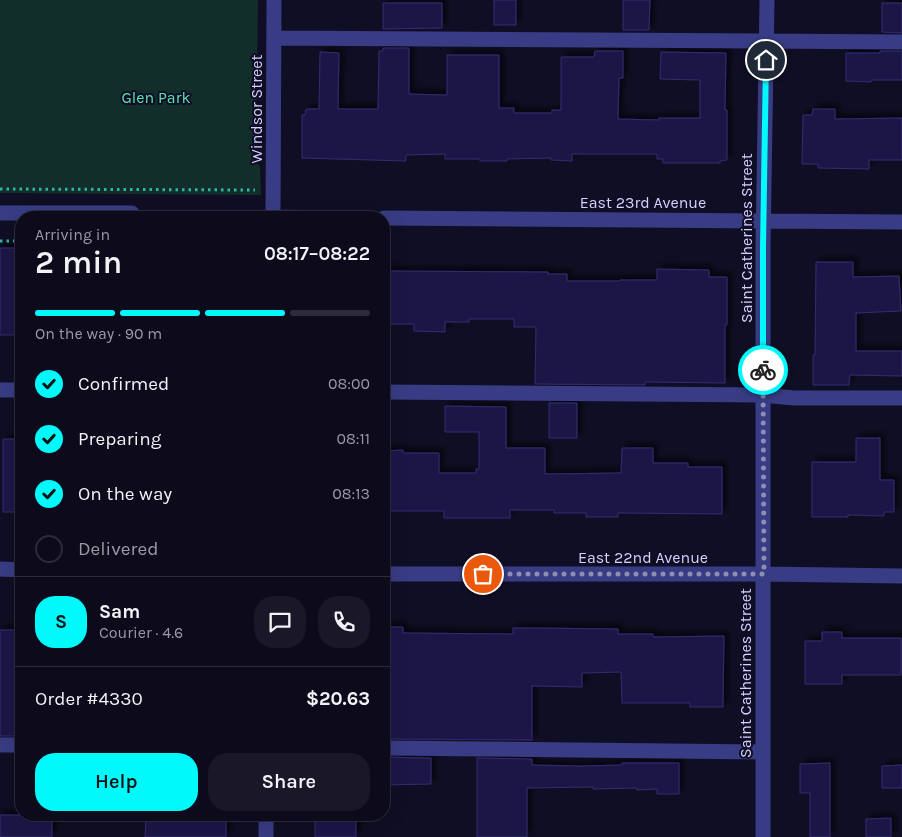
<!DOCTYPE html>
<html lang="en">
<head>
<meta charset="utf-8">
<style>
  body { margin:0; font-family:Karla,sans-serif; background:#1a1828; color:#f1f3f6; height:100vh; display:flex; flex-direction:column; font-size:19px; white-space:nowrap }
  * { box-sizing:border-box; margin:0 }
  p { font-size:16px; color:#9a9aa3 }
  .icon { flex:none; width:28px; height:28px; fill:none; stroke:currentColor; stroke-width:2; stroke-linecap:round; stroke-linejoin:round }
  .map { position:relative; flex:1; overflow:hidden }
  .side { position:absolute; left:15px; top:211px; width:375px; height:610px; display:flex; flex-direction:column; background:#0c0a1b; border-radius:20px; box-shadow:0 5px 20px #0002,0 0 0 1px #2c2b3a }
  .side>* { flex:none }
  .pin { position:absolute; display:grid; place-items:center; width:42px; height:42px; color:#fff; margin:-21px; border:2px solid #fff; border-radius:50%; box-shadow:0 1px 5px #0007 }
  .courier { position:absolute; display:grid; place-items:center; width:50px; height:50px; margin:-25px; border:4px solid #00fafc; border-radius:50%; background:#fff; color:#222; box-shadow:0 1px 6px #0007 }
  .summary em { font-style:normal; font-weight:600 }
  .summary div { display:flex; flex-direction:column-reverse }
  .summary { display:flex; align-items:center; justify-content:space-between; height:85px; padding:0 20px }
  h1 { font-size:32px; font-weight:600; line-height:38px }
  .bar { display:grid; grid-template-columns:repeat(4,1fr); gap:8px 5px; align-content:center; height:60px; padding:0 20px }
  .bar i { height:6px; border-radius:4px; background:#2c2b3a }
  .bar .current { background:#00fafc }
  .bar p { grid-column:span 4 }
  .line { display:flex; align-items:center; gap:12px; padding:0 20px; border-top:1px solid #2c2b3a }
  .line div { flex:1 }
  .round { display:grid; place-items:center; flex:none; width:52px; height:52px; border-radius:20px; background:#1a1828 }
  ol { padding:0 20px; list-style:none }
  li { display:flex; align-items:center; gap:15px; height:55px }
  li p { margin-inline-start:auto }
  li .icon { padding:5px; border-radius:50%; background:#00fafc; color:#111; stroke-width:4 }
  li:last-child { color:#9a9aa3 }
  li i { width:28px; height:28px; border:2px solid #2c2b3a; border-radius:50% }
  .primary-button { display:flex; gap:10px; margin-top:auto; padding:10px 20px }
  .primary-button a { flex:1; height:58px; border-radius:20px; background:#00fafc; color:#111; font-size:20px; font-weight:600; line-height:58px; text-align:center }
  .primary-button a+a { background:#1a1828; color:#f1f3f6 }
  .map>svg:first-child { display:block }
  .green { fill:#112e2b }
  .building { fill:#1e1946; stroke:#332b72; filter:url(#shadow) }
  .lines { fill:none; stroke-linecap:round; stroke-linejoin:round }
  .path { stroke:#2cb8a3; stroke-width:3; stroke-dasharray:2.5 4; stroke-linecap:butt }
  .minor { stroke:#383c84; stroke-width:15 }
  .done { stroke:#8e8db2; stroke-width:5; stroke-dasharray:0 9 }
  .route { stroke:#00fafc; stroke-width:6 }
  .labels { text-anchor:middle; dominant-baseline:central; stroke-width:4; stroke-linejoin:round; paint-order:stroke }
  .park-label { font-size:16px; fill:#5ae2b3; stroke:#100e24 }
  .street-label { font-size:16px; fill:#d2d1ff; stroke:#100e24 }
</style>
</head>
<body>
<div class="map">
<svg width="902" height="837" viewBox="0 0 902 837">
  <defs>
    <filter id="shadow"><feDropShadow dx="4.5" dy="-4.5" stdDeviation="2.5" flood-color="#0009"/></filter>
  </defs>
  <rect width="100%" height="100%" fill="#100e24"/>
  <path class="green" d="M0,0H258L256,160L260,167L261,195L0,193Z"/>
  <path class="building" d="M494,0H516V25H494Z
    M623,0H650L649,30H623Z
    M383,3H442V28L383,29Z
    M882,3H902V33L882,32Z
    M383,48H409V94L447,95V55H499V108H514V113H552V110H561V57H594L595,51H623V78H619L618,119L659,120V118H700V80L660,79L661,52L726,53L725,110H727V160L720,161V163H663V159H657V154H572V161L551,160V158L507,159V161H480V159H445V154L406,155V161L302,158V115H305L306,109H319L320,52L339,53L338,109H378L379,51H383Z
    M880,51H902V80H871V82L846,81V53H880Z
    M813,109H835V119L902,118V160H869V169L818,168V164H802L803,115H812Z
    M0,248H21V335H0Z
    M816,262H853V277L899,276L901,311L856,313V351H902V376L850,375L849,385H813V355H815Z
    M657,269L709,270V277H727V325H725V383L645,382V385L535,384L536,327H514V319H469V322H445V332L414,331V324H384V271L548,272V274H567V281H620V280H657Z
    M549,403H577V438H549Z
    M445,406L506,407V448H545V474L621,473L622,448H653V463H688V467H722V514L618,513V517H586V513H554V510H510V518H444V511H384V451L403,450V453H439V473H476V469H479V432H445Z
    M856,438H880V480H894V512H884V516L848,515V517H812V462H856Z
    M3,439H21V512H3Z
    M384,627H403V633L513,634V628H535L618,629V634H653V637L724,636L723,707H690V703H622L621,672L582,673V687L532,686V740L384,739Z
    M0,630H21V736H0Z
    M822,632H842V638H901V675H842V684H805V641H822Z
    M384,757L431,758V784L384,785Z
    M477,758L532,759V765L579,766L622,765V763H679V794H657V789L637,790V788L593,789V787L527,788V837H477Z
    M830,763V837H810V793H800V764Z
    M902,765V788H882V766Z
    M0,815H52V837H0Z
    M182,815H226V837H145L146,818L182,819Z
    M315,815H356V837H315Z
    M891,818V837H866V819Z"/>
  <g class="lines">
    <path class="path" d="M0,189L255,190
      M0,241H21"/>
    <path class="minor" d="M274,38L902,42
      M0,213H132
      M273,217L336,218
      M273,218L274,0
      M384,218L902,222
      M0,390H21
      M384,392L763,395L794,398H902
      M0,569L21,570
      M384,574H764L902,576
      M0,745H21
      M384,748L762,752
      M266,815V837
      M763,837V247L767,0"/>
  </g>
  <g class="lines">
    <path class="done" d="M483,574H764L763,370"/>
    <path class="route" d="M763,370V247L766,60"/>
  </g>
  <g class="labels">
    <g class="park-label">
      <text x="156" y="97">Glen Park</text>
    </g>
    <g class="street-label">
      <text transform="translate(256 109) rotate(-90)">Windsor Street</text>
      <text x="643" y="202">East 23rd Avenue</text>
      <text transform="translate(746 238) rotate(-90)">Saint Catherines Street</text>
      <text x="643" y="557">East 22nd Avenue</text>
      <text transform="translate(745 673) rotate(-90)">Saint Catherines Street</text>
    </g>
  </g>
</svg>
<div class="pin" style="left:483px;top:574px;background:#ea580c"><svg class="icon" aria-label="bag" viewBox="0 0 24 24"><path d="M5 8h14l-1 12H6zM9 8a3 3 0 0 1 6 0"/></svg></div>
<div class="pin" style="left:766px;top:60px;background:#1f2937"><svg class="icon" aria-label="home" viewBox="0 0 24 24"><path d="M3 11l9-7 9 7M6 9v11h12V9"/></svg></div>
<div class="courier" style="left:763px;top:370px"><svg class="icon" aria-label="bike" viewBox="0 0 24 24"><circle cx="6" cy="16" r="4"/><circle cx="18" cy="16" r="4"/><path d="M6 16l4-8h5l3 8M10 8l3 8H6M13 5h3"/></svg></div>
<section class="side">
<div class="summary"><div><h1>2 min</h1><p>Arriving in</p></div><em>08:17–08:22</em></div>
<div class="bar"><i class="current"></i><i class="current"></i><i class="current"></i><i></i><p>On the way · 90 m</p></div>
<ol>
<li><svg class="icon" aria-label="check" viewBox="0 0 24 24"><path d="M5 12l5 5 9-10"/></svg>Confirmed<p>08:00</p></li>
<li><svg class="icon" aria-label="check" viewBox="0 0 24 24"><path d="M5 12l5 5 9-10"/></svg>Preparing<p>08:11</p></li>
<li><svg class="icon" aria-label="check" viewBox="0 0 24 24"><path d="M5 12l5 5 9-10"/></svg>On the way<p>08:13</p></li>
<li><i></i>Delivered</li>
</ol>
<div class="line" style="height:90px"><b class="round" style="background:#00fafc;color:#111">S</b><div><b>Sam</b><p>Courier · 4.6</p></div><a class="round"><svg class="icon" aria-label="chat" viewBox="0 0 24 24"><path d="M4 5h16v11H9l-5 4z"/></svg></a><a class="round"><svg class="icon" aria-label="phone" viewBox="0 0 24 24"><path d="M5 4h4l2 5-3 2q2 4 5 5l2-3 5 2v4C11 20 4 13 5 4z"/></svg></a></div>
<div class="line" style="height:65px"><div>Order #4330</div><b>$20.63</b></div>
<div class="primary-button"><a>Help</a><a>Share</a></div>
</section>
</div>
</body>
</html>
